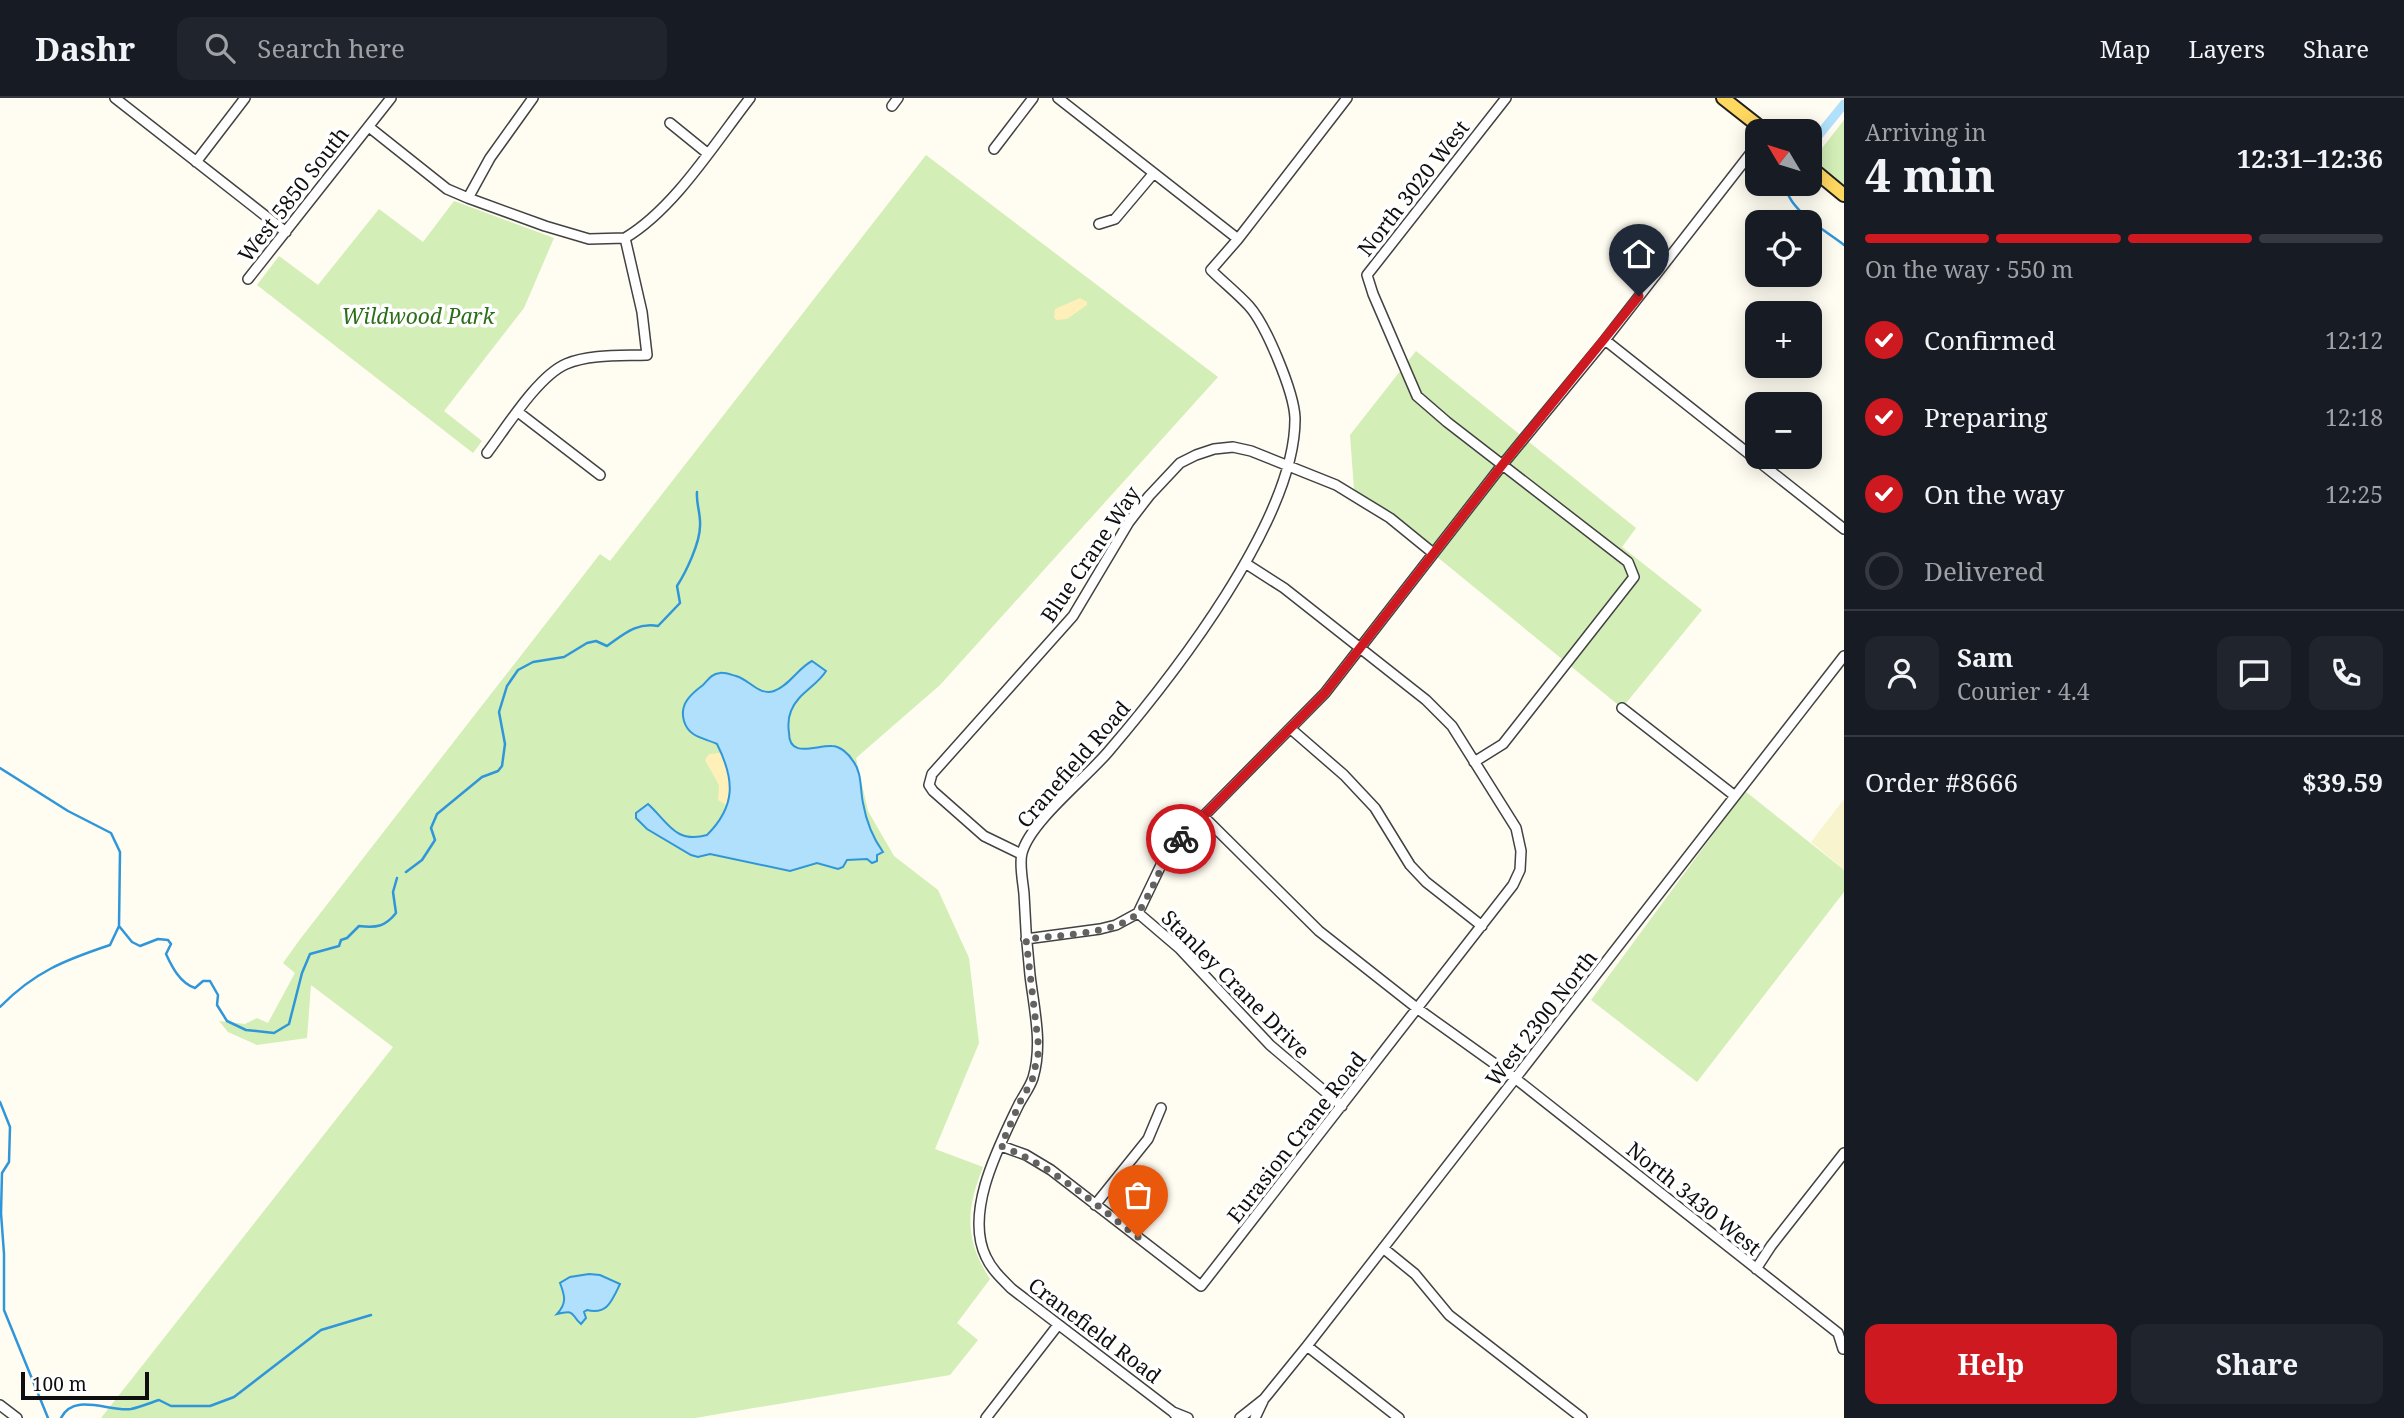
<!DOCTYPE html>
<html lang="en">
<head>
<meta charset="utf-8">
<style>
  body { margin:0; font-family:"Noto Serif",serif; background:#20242c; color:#f1f3f6; height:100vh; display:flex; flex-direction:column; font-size:26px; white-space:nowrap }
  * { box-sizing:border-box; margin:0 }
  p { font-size:23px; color:#9ea1a6 }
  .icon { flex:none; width:38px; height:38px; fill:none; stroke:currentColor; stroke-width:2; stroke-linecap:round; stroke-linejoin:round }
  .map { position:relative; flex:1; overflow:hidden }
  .details { display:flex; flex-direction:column; background:#171b24; width:560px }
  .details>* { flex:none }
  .needle { width:46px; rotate:308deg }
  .fabs { position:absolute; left:1745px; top:21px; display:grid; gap:14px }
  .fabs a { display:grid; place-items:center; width:77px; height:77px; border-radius:14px; background:#171b24; box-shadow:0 4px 18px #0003; font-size:35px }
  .scale { position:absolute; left:21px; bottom:18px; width:128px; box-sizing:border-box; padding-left:7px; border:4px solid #0f0f0f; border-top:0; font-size:19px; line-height:24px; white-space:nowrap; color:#0f0f0f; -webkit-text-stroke:5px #fff; paint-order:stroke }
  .pin { position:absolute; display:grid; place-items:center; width:60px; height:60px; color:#fff; margin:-72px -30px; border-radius:50% 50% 50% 0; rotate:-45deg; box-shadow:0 0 7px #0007 }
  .pin .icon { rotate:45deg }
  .courier { position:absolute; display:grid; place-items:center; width:70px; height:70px; margin:-35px; border:5px solid #ce1921; border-radius:50%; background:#fff; color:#222; box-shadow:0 2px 9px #0007 }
  .head em { font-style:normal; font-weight:700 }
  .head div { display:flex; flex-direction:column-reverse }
  .head { display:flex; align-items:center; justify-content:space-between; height:119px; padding:0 21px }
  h1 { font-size:46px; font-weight:700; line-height:52px }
  .bar { display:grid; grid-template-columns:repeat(4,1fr); gap:10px 7px; align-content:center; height:84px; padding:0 21px }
  .bar i { height:9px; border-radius:5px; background:#363941 }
  .bar .current { background:#ce1921 }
  .bar p { grid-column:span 4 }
  .line { display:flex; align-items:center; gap:18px; padding:0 21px; border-top:2px solid #363941 }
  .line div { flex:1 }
  .round { display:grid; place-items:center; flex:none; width:74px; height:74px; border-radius:14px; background:#20242c }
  ol { padding:0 21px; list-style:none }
  li { display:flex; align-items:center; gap:21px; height:77px }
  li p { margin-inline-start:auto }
  li .icon { padding:7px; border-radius:50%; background:#ce1921; color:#fff; stroke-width:4 }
  li:last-child { color:#9ea1a6 }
  li i { width:38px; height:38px; border:4px solid #363941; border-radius:50% }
  .button { display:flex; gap:14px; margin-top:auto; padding:14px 21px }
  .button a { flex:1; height:80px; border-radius:14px; background:#ce1921; color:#fff; font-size:28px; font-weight:700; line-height:80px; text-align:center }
  .button a+a { background:#20242c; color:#f1f3f6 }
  header { display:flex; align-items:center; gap:42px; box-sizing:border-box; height:98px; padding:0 35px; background:#171b24; border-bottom:2px solid #363941 }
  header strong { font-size:33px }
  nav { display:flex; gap:38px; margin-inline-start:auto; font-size:24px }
  .search { width:490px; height:63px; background:#20242c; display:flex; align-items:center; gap:18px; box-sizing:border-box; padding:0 24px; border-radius:14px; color:#9ea1a6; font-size:26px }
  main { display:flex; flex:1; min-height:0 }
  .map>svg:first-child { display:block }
  .farmland { fill:#f8f5ce }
  .green { fill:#d3eeb6 }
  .sand { fill:#fff0b9 }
  .water { fill:#b0e0fc; stroke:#3096da; stroke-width:2 }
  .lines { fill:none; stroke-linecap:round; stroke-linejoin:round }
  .stream { stroke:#3096da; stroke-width:2.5 }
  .canal { stroke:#b0e0fc; stroke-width:9 }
  .minor-casing { stroke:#424242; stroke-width:12 }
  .major-casing { stroke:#202020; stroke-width:16 }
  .minor { stroke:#fff; stroke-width:9 }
  .major { stroke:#ffd861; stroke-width:12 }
  .done { stroke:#63625e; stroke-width:7; stroke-dasharray:0 12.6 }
  .route { stroke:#ce1921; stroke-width:9 }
  .labels { text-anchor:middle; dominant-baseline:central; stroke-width:7; stroke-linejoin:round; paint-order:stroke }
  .street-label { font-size:21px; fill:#0f0f0f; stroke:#fff }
  .park-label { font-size:21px; font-style:italic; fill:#2a6e18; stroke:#fff }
</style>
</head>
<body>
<header>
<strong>Dashr</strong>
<div class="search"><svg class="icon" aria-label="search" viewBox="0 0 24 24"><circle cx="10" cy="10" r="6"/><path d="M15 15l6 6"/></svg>Search here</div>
<nav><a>Map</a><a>Layers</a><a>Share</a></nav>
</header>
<main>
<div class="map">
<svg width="1844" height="1320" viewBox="0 0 1844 1320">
  <rect width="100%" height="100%" fill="#fffcf1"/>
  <path class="farmland" d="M1844,701V772L1811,744Z"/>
  <path class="green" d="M1844,22V89L1812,63Z
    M926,57L1218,279L940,587L856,660L868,713L894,758L938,792L969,860L979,945L935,1051L983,1069C966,1112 964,1141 990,1181L957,1225L978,1242L950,1277L695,1320H101L393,949L311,887L307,940L257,947L228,934L219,923L245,926L257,920L268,925L295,875L283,865L301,840L600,456L610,463Z
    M454,103L554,140L524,210L444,313L482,343L473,355L257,187L279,158L318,187L379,111L423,144Z
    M1416,253L1636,430L1622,449L1702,512L1622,610L1354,391L1350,337Z
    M1745,693L1844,772V794L1697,984L1591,902Z"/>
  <path class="sand" d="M1080,200L1087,204V207L1067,221L1057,222L1054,220L1055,211Z
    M721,655L730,680L728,708L718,702L719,687L705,662L709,656Z"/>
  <path class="water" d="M812,563L826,573C817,588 797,596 791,613C788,620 788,628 789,635C789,661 816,647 832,648C840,648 849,656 853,663C862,674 860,691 863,705C866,722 873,740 883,754L877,757V763L872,765L867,761L847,762L843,769L838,771L817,765L790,773L710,756L698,759L691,757L647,731L636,720V715L648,706C668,724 675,746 707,737C736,708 735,682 717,646C705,640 689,640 684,623C679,606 691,596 703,587C708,582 711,576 720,575C724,574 732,577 736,578C750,582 759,598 774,593C789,588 798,570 812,563Z
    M589,1176L600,1177L620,1186C612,1203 607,1217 587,1212L584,1214L586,1220L581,1226C570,1217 577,1211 557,1216C567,1205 565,1198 560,1185L570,1179Z"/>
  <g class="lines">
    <path class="stream" d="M1786,86C1785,110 1826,133 1844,147
      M0,670L68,713L111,735L120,754L119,828L110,847C65,862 34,874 0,909
      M406,774L422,762L435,742L431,730L437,716L482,679L498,673L502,668L505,646L499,614L507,588L518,572L533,564L564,559L587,545L596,543L607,548C624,536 637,524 658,528L680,505L677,488C686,474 700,445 700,428C701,417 696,405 697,394
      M119,828L132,844L140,848L158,841L168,842L171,846L166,856C172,869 180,885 195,890L203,883H210L218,897L217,907L227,923L246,932L274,935L289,926L302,875L310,856L339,848L341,842L347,840L359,828C376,830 385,829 396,815L393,794L397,780
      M0,1004L10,1029L9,1064L2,1075L1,1115L4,1156V1212L48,1320
      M61,1320C74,1294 109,1314 131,1311C140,1309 150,1305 159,1302L171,1308H210L234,1299L321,1232L371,1217"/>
    <path class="canal" d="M1810,48L1844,6"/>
    <defs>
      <path id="minor" d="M115,0L286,134
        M1058,0L1238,141
        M892,8L898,0
        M670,25L707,55
        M369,29L447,91L468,100L545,128L589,141L625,140L642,214L647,257C621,258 590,256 566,266C538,278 506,330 487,355
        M994,51L1033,0
        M196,64L245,0
        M468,100L490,60L533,0
        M1099,126L1115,121L1153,76
        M625,140C674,111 715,45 750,0
        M248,181L391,0
        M1605,242L1844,431
        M518,314L600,377
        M1622,610L1735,698
        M1291,631L1344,677L1375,710L1410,767L1426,784L1482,828
        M1474,664L1503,646L1634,479L1628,464L1447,324L1417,298L1373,196L1367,177L1506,0
        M1203,718L1319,833L1418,911L1516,981L1838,1235L1843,1251
        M1021,756L984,738L933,693L929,687L932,676L1073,518L1129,424L1149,398L1180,365L1196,357L1214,351L1233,349L1251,353L1336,387L1390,420L1433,455
        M1138,815L1179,850L1270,947L1342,1008
        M1026,841L1100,831L1116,827L1138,815L1161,767L1175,747L1325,595L1503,366L1605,242L1757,47
        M1001,1048L1026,1057L1051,1072L1201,1188L1513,787L1520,772L1521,753L1516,730L1452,628L1426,602L1284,490L1245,465
        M1095,1107L1148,1041L1161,1010
        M1383,1150L1415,1176L1449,1217L1582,1320
        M1756,1171L1771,1148L1844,1055
        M1307,1248L1399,1320
        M0,1307L17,1320
        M1173,1314L1188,1320
        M986,1320L1058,1227
        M1178,1320L1173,1314L1012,1191C1002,1181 992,1172 986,1159C964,1114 999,1048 1019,1006C1024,997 1030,989 1033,980C1043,946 1034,911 1030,877C1027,850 1025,823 1024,796C1023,784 1019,766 1022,755C1030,724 1086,680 1108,654C1173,578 1296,421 1295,320C1294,294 1266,227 1249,208C1237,195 1223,184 1211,172L1238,141L1347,0
        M1240,1320L1264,1301L1307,1248L1844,558
        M1255,1320L1263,1303"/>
      <path id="major" d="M1723,0L1765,33
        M1810,69L1844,97"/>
    </defs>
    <use href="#minor" class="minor-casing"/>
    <use href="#major" class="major-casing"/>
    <use href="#minor" class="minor"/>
    <use href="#major" class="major"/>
  </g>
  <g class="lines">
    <path class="done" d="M1138,1139C1094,1106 1053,1068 1001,1048L1020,1004L1032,983L1039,952L1026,841C1057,837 1113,837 1137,816C1142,810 1147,799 1151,792C1160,774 1166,756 1181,741"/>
    <path class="route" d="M1181,741L1325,595L1503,366L1639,198"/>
  </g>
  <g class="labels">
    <g class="street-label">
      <text transform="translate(1413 90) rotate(-52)">North 3020 West</text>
      <text transform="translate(293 96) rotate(-52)">West 5850 South</text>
      <text transform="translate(1090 456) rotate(-56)">Blue Crane Way</text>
      <text transform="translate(1073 666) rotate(-49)">Cranefield Road</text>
      <text transform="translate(1236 886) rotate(45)">Stanley Crane Drive</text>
      <text transform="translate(1541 920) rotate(-52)">West 2300 North</text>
      <text transform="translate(1296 1039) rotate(-52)">Eurasion Crane Road</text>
      <text transform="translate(1694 1100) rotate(39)">North 3430 West</text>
      <text transform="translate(1095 1232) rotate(37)">Cranefield Road</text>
    </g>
    <g class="park-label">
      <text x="418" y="218">Wildwood Park</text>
    </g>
  </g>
</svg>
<div class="fabs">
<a><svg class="needle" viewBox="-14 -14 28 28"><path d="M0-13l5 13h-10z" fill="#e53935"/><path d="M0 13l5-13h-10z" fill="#9ea1a6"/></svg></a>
<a><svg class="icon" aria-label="locate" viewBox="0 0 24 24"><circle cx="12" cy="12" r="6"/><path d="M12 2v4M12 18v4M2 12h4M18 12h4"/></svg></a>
<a>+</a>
<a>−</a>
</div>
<div class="scale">100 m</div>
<div class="pin" style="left:1138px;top:1139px;background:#ea580c"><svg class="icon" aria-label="bag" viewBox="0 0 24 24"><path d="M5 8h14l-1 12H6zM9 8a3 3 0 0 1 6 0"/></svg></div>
<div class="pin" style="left:1639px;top:198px;background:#1f2937"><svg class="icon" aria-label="home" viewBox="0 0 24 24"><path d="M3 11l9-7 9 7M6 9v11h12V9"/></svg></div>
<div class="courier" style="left:1181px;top:741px"><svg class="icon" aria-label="bike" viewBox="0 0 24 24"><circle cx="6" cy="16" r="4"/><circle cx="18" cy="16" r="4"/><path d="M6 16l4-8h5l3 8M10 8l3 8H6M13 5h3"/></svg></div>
</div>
<section class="details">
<div class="head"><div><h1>4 min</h1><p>Arriving in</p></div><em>12:31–12:36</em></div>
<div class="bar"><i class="current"></i><i class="current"></i><i class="current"></i><i></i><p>On the way · 550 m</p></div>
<ol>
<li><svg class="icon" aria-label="check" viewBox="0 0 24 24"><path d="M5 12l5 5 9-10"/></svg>Confirmed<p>12:12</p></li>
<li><svg class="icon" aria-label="check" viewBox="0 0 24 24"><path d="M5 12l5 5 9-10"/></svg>Preparing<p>12:18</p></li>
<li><svg class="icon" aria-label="check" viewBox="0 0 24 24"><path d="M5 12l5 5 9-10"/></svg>On the way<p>12:25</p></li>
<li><i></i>Delivered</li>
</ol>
<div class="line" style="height:126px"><a class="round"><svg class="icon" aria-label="person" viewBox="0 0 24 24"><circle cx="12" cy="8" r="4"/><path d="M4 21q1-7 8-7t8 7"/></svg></a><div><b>Sam</b><p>Courier · 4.4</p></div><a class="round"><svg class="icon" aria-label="chat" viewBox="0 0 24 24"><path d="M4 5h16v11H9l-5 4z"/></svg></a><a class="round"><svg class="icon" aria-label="phone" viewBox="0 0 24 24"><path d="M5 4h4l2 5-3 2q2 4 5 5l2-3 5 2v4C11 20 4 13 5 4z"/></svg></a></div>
<div class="line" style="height:91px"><div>Order #8666</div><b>$39.59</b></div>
<div class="button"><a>Help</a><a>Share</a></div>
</section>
</main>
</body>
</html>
